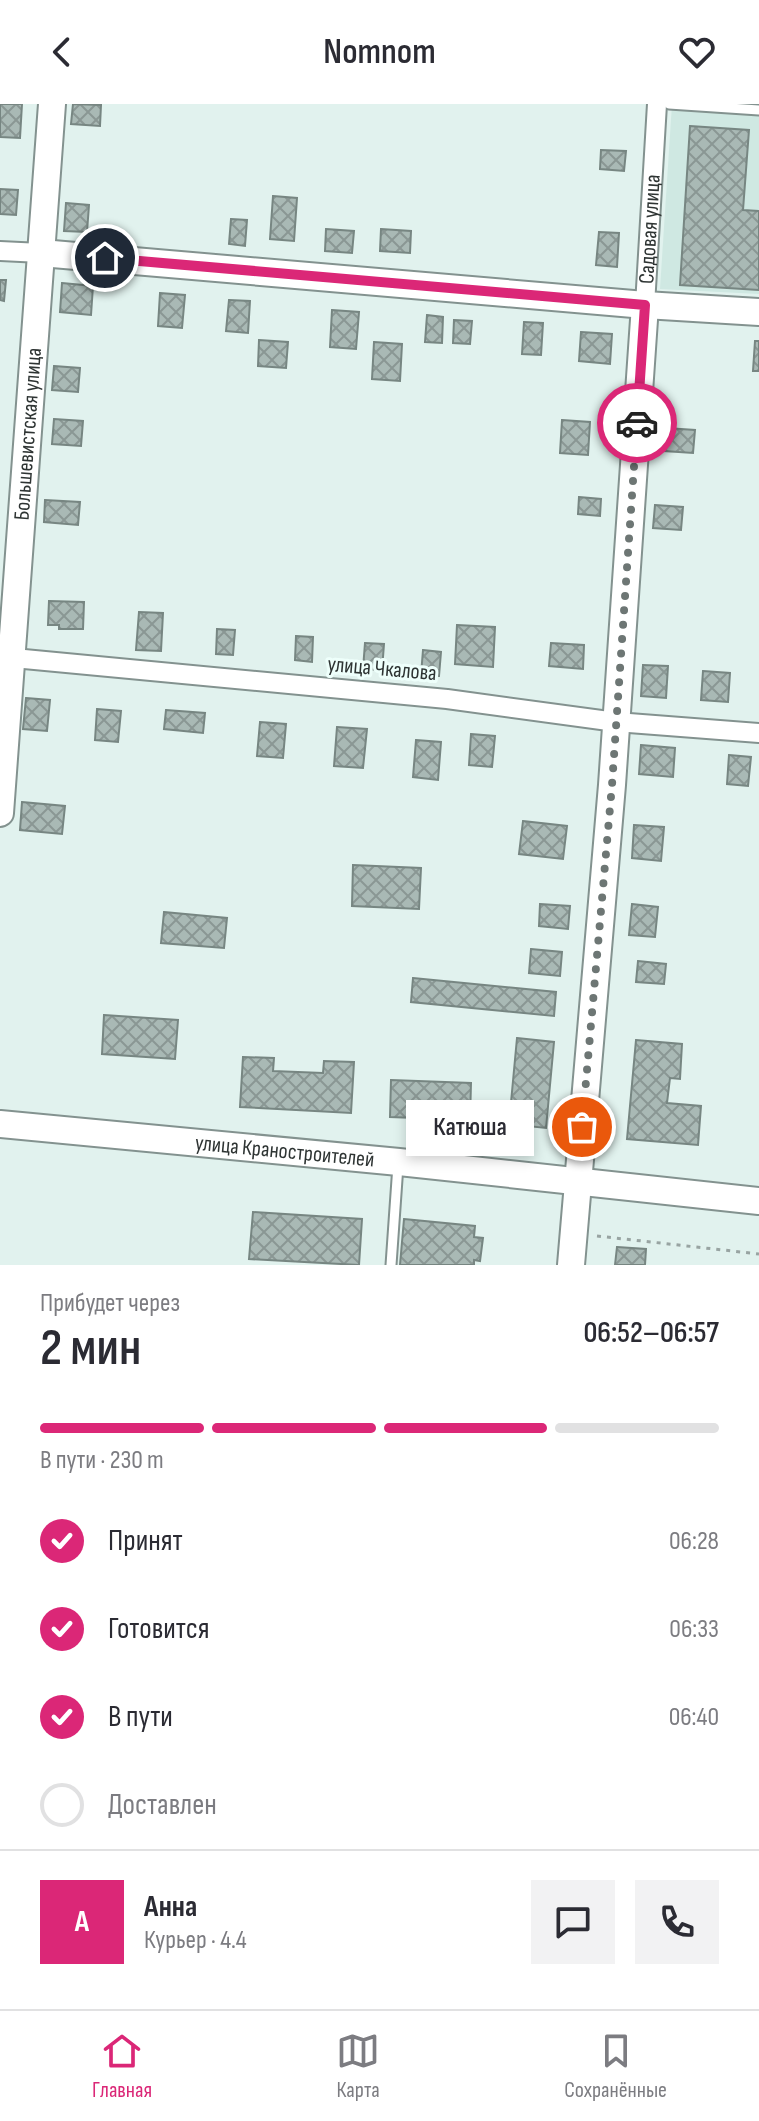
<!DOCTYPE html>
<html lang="ru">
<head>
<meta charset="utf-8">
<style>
  body { margin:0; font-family:"Sofia Sans Condensed",sans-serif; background:#f2f2f3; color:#2b2b33; height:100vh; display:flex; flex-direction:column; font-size:30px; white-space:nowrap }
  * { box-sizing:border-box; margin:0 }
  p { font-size:26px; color:#7c7c81 }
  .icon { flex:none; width:44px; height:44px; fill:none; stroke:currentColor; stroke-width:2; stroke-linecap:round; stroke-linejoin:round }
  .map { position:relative; height:1161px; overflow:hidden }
  .side { display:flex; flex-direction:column; background:#fff; flex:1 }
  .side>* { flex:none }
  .pin { position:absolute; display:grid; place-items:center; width:68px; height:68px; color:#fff; margin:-34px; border:4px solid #fff; border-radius:50%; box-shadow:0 2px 8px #0007 }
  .courier { position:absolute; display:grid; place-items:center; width:80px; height:80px; margin:-40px; border:6px solid #db2777; border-radius:50%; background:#fff; color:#222; box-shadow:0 2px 10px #0007 }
  .bubble { position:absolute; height:56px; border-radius:0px; background:#fff; box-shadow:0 4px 12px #0003; font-size:26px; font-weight:600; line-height:56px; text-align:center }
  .head em { font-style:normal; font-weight:600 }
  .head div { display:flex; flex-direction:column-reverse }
  .head { display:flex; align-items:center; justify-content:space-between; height:136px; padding:0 40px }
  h1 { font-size:52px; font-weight:600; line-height:60px }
  .bar { display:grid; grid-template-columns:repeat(4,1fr); gap:12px 8px; align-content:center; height:96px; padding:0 40px }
  .bar i { height:10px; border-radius:6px; background:#e1e1e2 }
  .bar .on { background:#db2777 }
  .bar p { grid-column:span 4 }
  .line { display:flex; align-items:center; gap:20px; padding:0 40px; border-top:2px solid #e1e1e2 }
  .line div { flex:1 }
  .round { display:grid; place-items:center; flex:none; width:84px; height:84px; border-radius:0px; background:#f2f2f3 }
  ol { padding:0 40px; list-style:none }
  li { display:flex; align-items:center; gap:24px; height:88px }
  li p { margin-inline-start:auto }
  li .icon { padding:8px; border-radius:50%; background:#db2777; color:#fff; stroke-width:4 }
  li:last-child { color:#7c7c81 }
  li i { width:44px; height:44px; border:4px solid #e1e1e2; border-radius:50% }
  header { display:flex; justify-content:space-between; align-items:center; height:104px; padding:0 40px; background:#fff; font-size:36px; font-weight:600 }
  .tab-bar { display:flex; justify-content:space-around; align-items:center; height:112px; border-top:2px solid #e1e1e2; background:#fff; font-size:22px; color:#7c7c81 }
  .tab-bar a { display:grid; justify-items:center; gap:4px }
  .tab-bar .on { color:#db2777 }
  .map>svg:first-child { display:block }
  .built { fill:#cfe8e2 }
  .building { fill:url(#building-cross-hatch); stroke:#778682; stroke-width:2 }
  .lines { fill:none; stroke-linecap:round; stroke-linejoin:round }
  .lane-casing { stroke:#83928f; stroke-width:13 }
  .street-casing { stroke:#83928f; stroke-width:22 }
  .secondary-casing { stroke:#83928f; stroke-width:30 }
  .path { stroke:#98a4a2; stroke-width:3; stroke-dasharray:4 6; stroke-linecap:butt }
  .lane { stroke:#fff; stroke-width:9 }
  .street { stroke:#fff; stroke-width:18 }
  .secondary { stroke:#fff; stroke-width:26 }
  .done { stroke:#6d7674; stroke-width:8; stroke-dasharray:0 14.4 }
  .route { stroke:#db2777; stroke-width:10 }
  .labels { text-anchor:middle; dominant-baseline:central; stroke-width:6; stroke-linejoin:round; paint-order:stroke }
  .street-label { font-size:22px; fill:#2e3433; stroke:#eefffb }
</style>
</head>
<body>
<header><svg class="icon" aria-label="back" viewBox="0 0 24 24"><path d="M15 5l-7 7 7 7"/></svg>Nomnom<svg class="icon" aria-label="heart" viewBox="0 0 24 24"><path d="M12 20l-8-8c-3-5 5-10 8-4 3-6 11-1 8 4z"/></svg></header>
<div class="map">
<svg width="759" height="1161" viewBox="0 0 759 1161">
  <defs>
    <pattern id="building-cross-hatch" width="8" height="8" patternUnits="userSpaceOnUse" patternTransform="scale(2)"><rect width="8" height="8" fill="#a9b9b5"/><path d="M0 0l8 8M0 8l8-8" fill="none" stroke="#8a9794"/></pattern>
  </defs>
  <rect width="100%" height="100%" fill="#e1f2ee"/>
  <path class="built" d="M672,0H759V190L660,185Z"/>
  <path class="building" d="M0,0H22L20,34L0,33Z
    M73,0L101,1L100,22L71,20Z
    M690,22L749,26L743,106L759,107V186L680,181Z
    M601,46L626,47L624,67L600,65Z
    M0,85L18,86L16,111L0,110Z
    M273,92L297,94L294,137L270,135Z
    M66,99L89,101L87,128L64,127Z
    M231,115L247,116L245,142L229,140Z
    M326,125L354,127L352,149L325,147Z
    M381,125L411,127L410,149L380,147Z
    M599,128L619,129L617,163L596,161Z
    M0,176H6L4,197L0,196Z
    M62,179L93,182L91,211L60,208Z
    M160,189L185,191L182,224L158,222Z
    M229,196L250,197L248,229L226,227Z
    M332,206L359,208L356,245L330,243Z
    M427,211L443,213L442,239L425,238Z
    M454,216L472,217L470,240L453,239Z
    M524,218L543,219L541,251L522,250Z
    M581,228L612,230L610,260L579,257Z
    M259,236L288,238L286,264L258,262Z
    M755,237H759V267H753Z
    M374,238L402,240L400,277L372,275Z
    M54,262L80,264L78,288L52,286Z
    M54,315L83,317L81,342L52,340Z
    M562,316L590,318L588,351L560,349Z
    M666,324L695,326L693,349L664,347Z
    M579,393L601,395L600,412L578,410Z
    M45,396L80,398L78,421L44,418Z
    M655,401L683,403L681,426L653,424Z
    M49,497L84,498L83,525H59V521H48Z
    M139,508L163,509L161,547L136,546Z
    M457,521L495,523L493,563L455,560Z
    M217,525L235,526L233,551L216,550Z
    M296,532L313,533L312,558L295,556Z
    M365,539L384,540L382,566L363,565Z
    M551,539L584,541L583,565L549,562Z
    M423,546L441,548L439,572L421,571Z
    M643,561L668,562L666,594L641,592Z
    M703,567L730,569L728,598L701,596Z
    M26,594L50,596L47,627L23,625Z
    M97,605L121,607L118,638L95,636Z
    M166,606L205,609L203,629L164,625Z
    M260,618L286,620L283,654L257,652Z
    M337,623L367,625L363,664L334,662Z
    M471,630L495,632L492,663L469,661Z
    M416,636L441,638L438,676L413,673Z
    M641,641L675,644L673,673L639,670Z
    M729,651L751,653L748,682L727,680Z
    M22,698L65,702L62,730L20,726Z
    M523,717L567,722L563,755L519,750Z
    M634,721L664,723L661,757L632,754Z
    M353,761L421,764L419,805L352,802Z
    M540,800L570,802L568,825L539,822Z
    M632,800L658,803L655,833L629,831Z
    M164,808L227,814L224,844L161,839Z
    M531,845L562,848L560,872L529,869Z
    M638,857L666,860L664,880L636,878Z
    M413,874L556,888L554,912L411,898Z
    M104,911L178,916L175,955L102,950Z
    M517,934L554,938L546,1024L509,1020Z
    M636,936L682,940L680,975L670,974L667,999L701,1002L698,1041L627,1035Z
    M243,953L274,954L273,967L323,969L324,957L354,958L351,1009L240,1003Z
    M391,976L471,979L470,1016L390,1013Z
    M253,1108L362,1115L359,1161L249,1155Z
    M404,1115L475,1122L474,1133L483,1134L480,1157L474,1156V1161H400Z
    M617,1143L646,1145L645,1161H615Z"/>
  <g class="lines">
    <defs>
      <path id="lane" d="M669,0L759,6
        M391,1161L398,1061"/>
      <g id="street">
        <path d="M0,147L41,149"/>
        <path id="s1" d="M645,201L657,0"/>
        <path d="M3,553L447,595L616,618L759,629"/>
      </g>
      <g id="secondary">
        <path d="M41,149L645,201L759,208"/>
        <path id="s2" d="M0,709L52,0"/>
        <path id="s3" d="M0,1020L399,1058L759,1097"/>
        <path d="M571,1161L612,681L645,201"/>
      </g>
    </defs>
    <use href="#lane" class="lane-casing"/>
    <use href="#street" class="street-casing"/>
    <use href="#secondary" class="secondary-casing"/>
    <path class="path" d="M597,1132L759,1150"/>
    <use href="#lane" class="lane"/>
    <use href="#street" class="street"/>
    <use href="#secondary" class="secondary"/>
  </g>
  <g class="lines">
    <path class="done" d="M582,1023L612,681L637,319"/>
    <path class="route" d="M105,154L645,201L637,319"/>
  </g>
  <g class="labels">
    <g class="street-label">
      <text stroke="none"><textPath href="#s1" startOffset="76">Садовая улица</textPath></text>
      <text stroke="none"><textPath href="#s2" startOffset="380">Большевистская улица</textPath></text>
      <text transform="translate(382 565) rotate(5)">улица Чкалова</text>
      <text stroke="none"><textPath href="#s3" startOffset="286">улица Краностроителей</textPath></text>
    </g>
  </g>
</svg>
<div class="pin" style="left:582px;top:1023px;background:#ea580c"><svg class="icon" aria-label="bag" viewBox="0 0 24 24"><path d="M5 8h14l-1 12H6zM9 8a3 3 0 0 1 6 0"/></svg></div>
<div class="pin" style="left:105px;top:154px;background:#1f2937"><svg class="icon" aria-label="home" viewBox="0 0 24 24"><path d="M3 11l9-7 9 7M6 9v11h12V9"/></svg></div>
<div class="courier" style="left:637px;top:319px"><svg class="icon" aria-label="car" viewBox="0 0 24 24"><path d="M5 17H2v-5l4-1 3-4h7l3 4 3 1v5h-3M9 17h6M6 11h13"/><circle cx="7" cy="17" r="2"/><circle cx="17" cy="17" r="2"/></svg></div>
<div class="bubble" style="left:406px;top:996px;width:128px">Катюша</div>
</div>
<section class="side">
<div class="head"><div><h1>2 мин</h1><p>Прибудет через</p></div><em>06:52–06:57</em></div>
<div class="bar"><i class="on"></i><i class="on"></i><i class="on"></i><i></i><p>В пути · 230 m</p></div>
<ol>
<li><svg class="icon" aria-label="check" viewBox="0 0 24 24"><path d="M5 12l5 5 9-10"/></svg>Принят<p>06:28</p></li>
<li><svg class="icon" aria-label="check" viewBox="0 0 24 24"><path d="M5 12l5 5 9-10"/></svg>Готовится<p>06:33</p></li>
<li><svg class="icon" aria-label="check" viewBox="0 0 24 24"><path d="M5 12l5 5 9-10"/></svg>В пути<p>06:40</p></li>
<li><i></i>Доставлен</li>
</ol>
<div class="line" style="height:144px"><b class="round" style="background:#db2777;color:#fff">А</b><div><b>Анна</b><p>Курьер · 4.4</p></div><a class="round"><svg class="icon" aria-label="chat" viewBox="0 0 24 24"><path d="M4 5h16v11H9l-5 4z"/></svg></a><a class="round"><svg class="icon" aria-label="phone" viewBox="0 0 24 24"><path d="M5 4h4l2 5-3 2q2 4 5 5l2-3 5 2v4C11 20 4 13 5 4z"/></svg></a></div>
</section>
<nav class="tab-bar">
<a class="on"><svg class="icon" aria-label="home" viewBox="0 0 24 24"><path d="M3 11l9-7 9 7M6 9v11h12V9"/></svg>Главная</a>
<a><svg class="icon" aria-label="map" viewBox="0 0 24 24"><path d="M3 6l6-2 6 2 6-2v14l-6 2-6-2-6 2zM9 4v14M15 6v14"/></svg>Карта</a>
<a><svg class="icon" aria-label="saved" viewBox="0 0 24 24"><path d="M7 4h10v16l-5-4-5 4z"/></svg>Сохранённые</a>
</nav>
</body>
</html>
